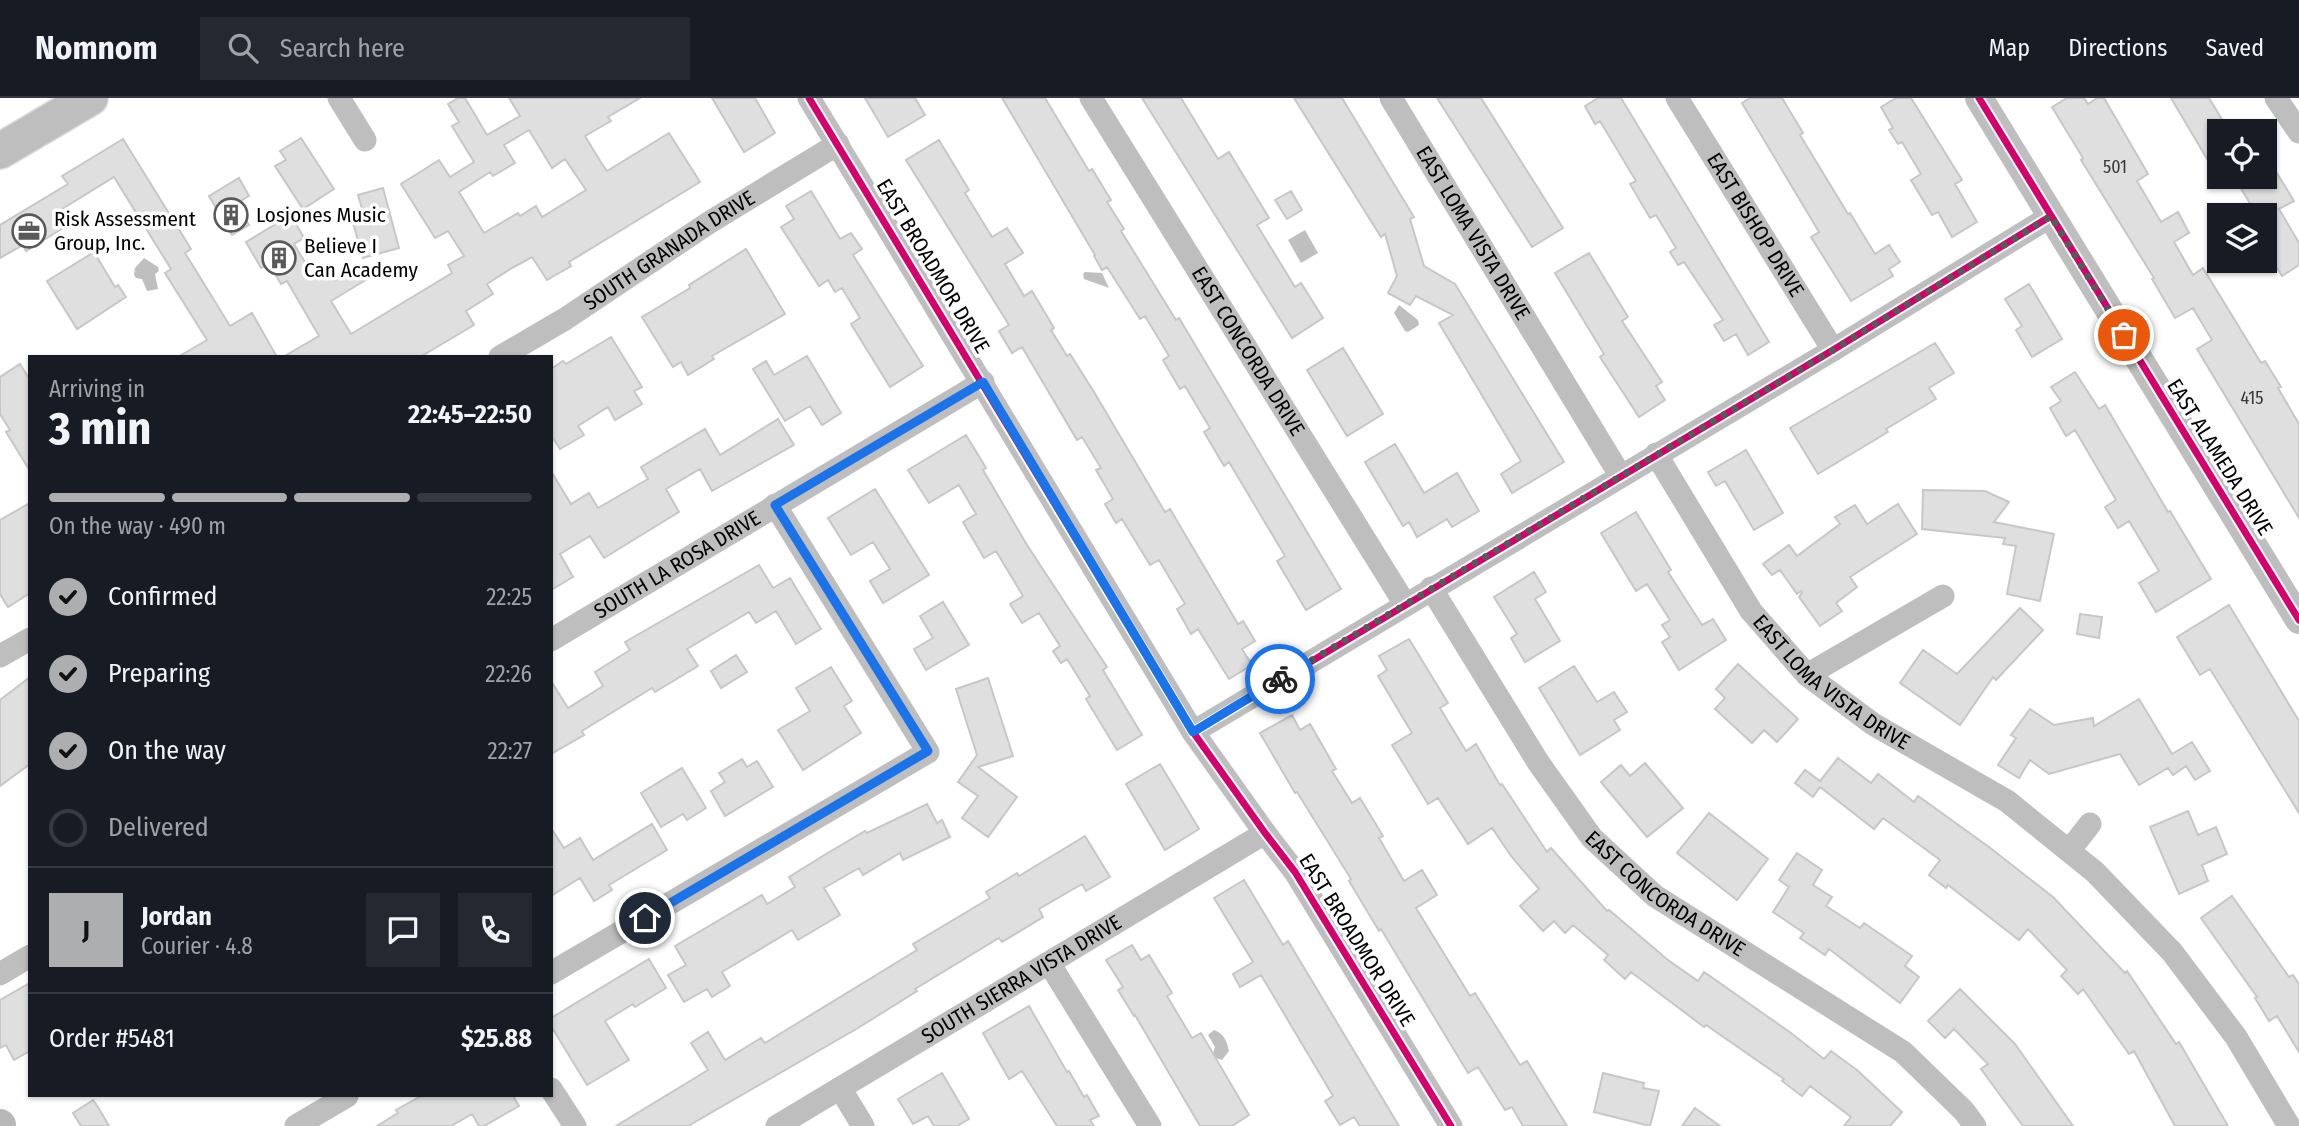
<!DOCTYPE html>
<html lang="en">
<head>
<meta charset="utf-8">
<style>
  body { margin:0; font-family:"Fira Sans Condensed",sans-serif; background:#242831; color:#f1f3f6; height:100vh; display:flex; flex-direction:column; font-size:26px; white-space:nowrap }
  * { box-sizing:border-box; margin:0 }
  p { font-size:23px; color:#9ea1a6 }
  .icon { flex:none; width:38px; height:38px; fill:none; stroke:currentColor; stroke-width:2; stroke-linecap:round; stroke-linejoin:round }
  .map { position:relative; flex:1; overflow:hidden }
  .sheet { position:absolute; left:28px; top:257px; width:525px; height:742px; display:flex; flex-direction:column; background:#171b24; border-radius:0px; box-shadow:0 2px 5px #0004 }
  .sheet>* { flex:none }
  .controls { position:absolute; left:2207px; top:21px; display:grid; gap:14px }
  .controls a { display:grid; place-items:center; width:70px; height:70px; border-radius:0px; background:#171b24; box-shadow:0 2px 5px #0004; font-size:35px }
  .pin { position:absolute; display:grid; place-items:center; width:60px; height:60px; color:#fff; margin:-30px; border:4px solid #fff; border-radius:50%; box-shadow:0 2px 7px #0007 }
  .courier { position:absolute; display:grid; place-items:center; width:70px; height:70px; margin:-35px; border:5px solid #1a73e8; border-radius:50%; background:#fff; color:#222; box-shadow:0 2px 9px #0007 }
  .head em { font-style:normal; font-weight:700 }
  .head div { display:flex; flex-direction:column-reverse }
  .head { display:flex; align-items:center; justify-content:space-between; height:119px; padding:0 21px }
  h1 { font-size:46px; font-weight:700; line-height:52px }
  .bar { display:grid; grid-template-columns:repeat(4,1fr); gap:10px 7px; align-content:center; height:84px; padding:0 21px }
  .bar i { height:9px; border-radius:5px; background:#363941 }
  .bar .selected { background:#adaeaf }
  .bar p { grid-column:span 4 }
  .line { display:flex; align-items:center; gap:18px; padding:0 21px; border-top:2px solid #363941 }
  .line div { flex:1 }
  .round { display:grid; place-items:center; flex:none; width:74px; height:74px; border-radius:0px; background:#242831 }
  ol { padding:0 21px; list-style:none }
  li { display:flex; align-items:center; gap:21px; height:77px }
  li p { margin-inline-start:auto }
  li .icon { padding:7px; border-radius:50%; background:#adaeaf; color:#111; stroke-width:4 }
  li:last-child { color:#9ea1a6 }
  li i { width:38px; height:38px; border:4px solid #363941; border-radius:50% }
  header { display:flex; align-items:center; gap:42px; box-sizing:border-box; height:98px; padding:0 35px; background:#171b24; border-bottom:2px solid #363941 }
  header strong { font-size:33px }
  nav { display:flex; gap:38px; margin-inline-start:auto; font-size:24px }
  .search { width:490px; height:63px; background:#242831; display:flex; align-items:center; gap:18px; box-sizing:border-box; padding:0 24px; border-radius:0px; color:#9ea1a6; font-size:26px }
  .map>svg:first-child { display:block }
  .water { fill:#bfbfbf }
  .building { fill:#dfdfdf; stroke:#c7c7c7; stroke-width:2; fill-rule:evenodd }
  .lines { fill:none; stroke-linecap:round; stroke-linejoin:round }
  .primary-casing { stroke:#dbdbdb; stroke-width:38 }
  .minor { stroke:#bebebe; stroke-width:23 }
  .tertiary { stroke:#bebebe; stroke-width:28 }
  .secondary { stroke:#b8b8b8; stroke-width:32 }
  .primary { stroke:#bebebe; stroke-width:35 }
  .cycleway-casing { stroke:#fff; stroke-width:11 }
  .cycleway { stroke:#d6006c; stroke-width:7 }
  .done { stroke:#595959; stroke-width:7; stroke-dasharray:0 12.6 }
  .route { stroke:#1a73e8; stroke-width:9 }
  .labels { text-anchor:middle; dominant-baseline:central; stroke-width:7; stroke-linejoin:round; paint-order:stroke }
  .number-label { font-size:18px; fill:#383838 }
  .poi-label { font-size:21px; fill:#000; stroke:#fff; text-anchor:start }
  .street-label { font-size:21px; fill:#000; stroke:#fff }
</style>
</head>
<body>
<header>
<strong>Nomnom</strong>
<div class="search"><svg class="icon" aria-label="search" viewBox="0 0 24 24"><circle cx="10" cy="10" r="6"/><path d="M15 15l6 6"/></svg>Search here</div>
<nav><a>Map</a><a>Directions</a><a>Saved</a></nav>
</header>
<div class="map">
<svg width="2299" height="1028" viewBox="0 0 2299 1028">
  <rect width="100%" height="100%" fill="#fff"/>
  <path class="water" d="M1305,132L1318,155L1301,165L1288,142Z
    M144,160L158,169L159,173L155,176L158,191L147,193L142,181L136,180L134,177L135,170Z
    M1085,174L1102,175L1109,190L1084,181L1083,176Z
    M1399,207L1418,222L1419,227L1408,234L1405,233L1394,215Z
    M1214,932C1224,935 1227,944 1229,953L1222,962L1216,960L1213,955L1215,949L1208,937Z"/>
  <path class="building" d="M458,0H465L487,37L520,18L509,0H640L608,19L611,23L585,38L602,66L607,73L669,35L700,84L569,164L571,168L547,182L532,159L512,170L487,186L493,196L466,213L474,227L420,259H283L319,238L287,183L281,186L269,166L261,170L246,144L291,117L304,140L294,146L315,181L328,174L334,183L361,167L369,180L331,203L351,236L452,175L448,167L464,158L448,133L435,140L401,86L439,62L450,79L474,64L452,28L459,24L448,6ZM529,32L552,70L565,61L586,92L542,119L536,108L520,118L518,115L484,135L459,94L490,74L493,78L515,65L504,47Z
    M712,0H755L775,35L744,54Z
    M865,0H915L925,17L888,39Z
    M1002,0H1045L1089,73L1092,71L1111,102L1107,104L1124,131L1121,133L1176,222L1179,220L1341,491L1306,512L1277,463L1285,458L1229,364L1224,368L1204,334L1210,330L1185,288L1180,291L1163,262L1169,258L1145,218L1140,221L1107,169L1102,172L1094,158L1095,157Z
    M1142,0H1181L1218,61L1229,54L1269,120L1257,127L1295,189L1301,185L1323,220L1292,240Z
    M1294,0H1342L1414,119L1410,121L1424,168L1455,186L1564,364L1512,395L1501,376L1521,363L1439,225L1453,217L1416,198L1410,207L1388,195L1397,178L1385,136L1381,139Z
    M1437,0H1481L1563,130L1532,149Z
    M1598,0H1621L1769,244L1748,257L1736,236L1724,243L1714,227L1723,222L1684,164L1678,167L1670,154L1676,150L1656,117L1650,120L1630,86L1636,83L1600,23L1595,26L1585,8Z
    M1750,0H1782L1803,35L1800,37L1848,116L1850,115L1875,156L1889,147L1900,164L1889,171L1893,178L1851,203L1811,139L1819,134L1742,5Z
    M1896,0H1911L1962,82L1955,86L1977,124L1952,139L1938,114L1932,117L1911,82L1921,76L1902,44L1898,46L1889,32L1893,30L1881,9Z
    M2067,0H2084L2088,6L2097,0H2104L2148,76L2137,83L2161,124L2178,114L2189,135L2174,144L2193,177L2203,170L2261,265L2265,263L2281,289L2278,290L2299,326V420L2197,251L2212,242L2193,210L2175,220L2152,181L2154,180L2081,62L2083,60L2052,9Z
    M2171,0H2209L2229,33H2219V81Z
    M301,40L334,91L303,111L275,68L286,62L280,53Z
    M123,41L191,151L185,155L230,228L252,215L277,259H178L207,242L165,175L171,171L114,79L59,113L68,127L26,153L23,147L0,160V127L68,86L62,78Z
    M939,42L969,92L965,95L992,139L1007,130L1023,155L1005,166L1024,198L1032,193L1054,230L1051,232L1067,258L1070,256L1094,294L1165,414L1170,411L1238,526L1243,523L1255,543L1242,551L1252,567L1229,581L1198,531L1191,536L1177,511L1185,506L1159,462L1150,467L1122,421L1116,425L1105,406L1113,401L1096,372L1101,370L1082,339L1077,342L1022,249L1012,255L999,233L1009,227L906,62Z
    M2264,54L2294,103L2279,111L2299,145V167L2282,178L2264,149V117H2257L2234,79H2264Z
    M239,80L249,98L236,106L249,127L232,137L209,98Z
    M383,90L399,150L363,160L351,118L363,114L358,97Z
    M811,93L840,141L851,135L862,151L853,157L923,268L890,289L851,226L860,220L842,190L835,194L828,182L819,188L781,129L794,121L786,108Z
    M1291,93L1302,112L1287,121L1275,102Z
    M746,151L785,216L712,258L714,261L688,277L681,264L673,269L642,219L690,190L689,187Z
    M94,154L115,189L118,187L126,199L77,231L47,183Z
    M1589,155L1628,219L1622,223L1662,284L1656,288L1665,302L1639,319L1600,259L1604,256L1555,175Z
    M2029,186L2062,241L2032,259L2016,232L2022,228L2005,201Z
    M611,239L642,289L634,293L642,306L615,322L608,309L578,328L584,337L560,351L551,337V271L563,263L566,266Z
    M1935,245L1954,275L1929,290L1936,301L1886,331L1888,334L1818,376L1790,330Z
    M1343,250L1383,316L1347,338L1307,272Z
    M807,258L841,315L822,327L810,308L785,323L753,271L766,263L774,277Z
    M20,266L30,282V373L6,334L10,332L0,316V279Z
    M2075,274L2099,311L2105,307L2168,414L2170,413L2211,481L2156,514L2139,485L2159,473L2129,423L2118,430L2105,409L2116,402L2075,332L2066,338L2050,310L2061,303L2051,289Z
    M778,321L794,347L712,393L700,371L666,391L679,414L604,460L590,438L560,456L573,479L551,492V373L571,406L589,395L598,410L648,381L641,369L705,331L720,357Z
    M966,337L986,370L983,372L1027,447L1107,569L1103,572L1142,637L1117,652L1086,601L1090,598L1067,561L1061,565L1053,553L1060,548L1039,515L1022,525L1010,506L1023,498L996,453L984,460L963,424L976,416L959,387L929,405L908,372Z
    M1395,346L1424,395L1457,375L1479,413L1452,429L1447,421L1417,439L1409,424L1403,428L1365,364Z
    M1746,352L1783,415L1754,432L1725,383L1716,388L1708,374Z
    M875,391L929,477L883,505L870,483L890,471L873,444L851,457L828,420Z
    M1923,392L1985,393L2009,404L1994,424L2054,436L2040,503L2007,496L2016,448L2003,446L2005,440L1922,431Z
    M30,405V495L8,509L0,496V422Z
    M1898,406L1917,436L1850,479L1857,489L1836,505L1842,513L1820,528L1799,499L1802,495L1801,493L1797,496L1780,472L1772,477L1763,466L1789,447L1797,458L1840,426L1835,419L1855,407L1867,426Z
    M1636,414L1671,472L1668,474L1702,527L1713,521L1726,542L1679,572L1662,544L1670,539L1662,527L1670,522L1647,486L1636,493L1601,435Z
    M759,467L773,490L790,480L821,531L796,546L776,513L756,525L749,514L687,551L698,568L655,594L652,590L582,633L584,637L551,656V583L568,610L603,588L595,574L630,552L625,544Z
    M1534,474L1546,494L1535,501L1560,543L1525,564L1511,540L1517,536L1494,499Z
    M943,504L969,547L926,572L914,551L933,540L920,518Z
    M2229,507L2299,623V715L2210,571L2200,577L2177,539Z
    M2020,510L2043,532L1996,582L1993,579L1960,627L1900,585L1923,552L1957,576Z
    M2080,516L2102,519L2099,540L2077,536Z
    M1409,541L1448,605L1440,610L1466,653L1476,646L1500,687L1502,686L1547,754L1551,750L1607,813L1609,812L1668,862L1698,883L1704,874L1791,935L1824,961L1831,953L1857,972L1902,1014L1890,1028H1844L1851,1019L1810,988L1802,998L1782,983L1784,981L1706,927L1704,929L1631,874L1625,881L1604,862L1608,857L1573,827L1565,835L1554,823L1543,833L1520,808L1539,791L1511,758L1492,730L1468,746L1438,700L1428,706L1392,647L1412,635L1378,578L1387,572L1379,558Z
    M736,557L747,574L721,590L711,573Z
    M1738,566L1798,621L1777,644L1764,632L1752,645L1715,611L1725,600L1716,591Z
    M1574,568L1597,604L1614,594L1627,614L1614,622L1620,632L1580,657L1539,590Z
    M831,569L852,603L844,608L861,635L803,672L778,632L810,613L796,590Z
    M30,579V666L0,688V602Z
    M988,580L1013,658L978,669L1017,699L988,739L962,720L978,698L958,684L977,657L956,591Z
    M2139,601L2172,656L2192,644L2210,673L2195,682L2186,668L2173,677L2168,670L2139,687L2120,656L2049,676L2030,662L2019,680L1998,667L2016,640L2011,637L2030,611L2054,627L2093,620L2094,628Z
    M1292,617L1300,632L1310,626L1336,671L1332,673L1352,705L1360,700L1383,738L1379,740L1404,783L1422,772L1437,797L1416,810L1470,898L1475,895L1520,967L1527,963L1567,1028H1523L1512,1009L1505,1012L1478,969L1468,975L1381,831L1379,833L1349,783L1351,781L1297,694L1295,695L1260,635Z
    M1838,660L1871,685L1878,676L1914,704L1918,698L1989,749L2053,799L2125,875L2127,873L2176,946L2179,944L2228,1028H2175L2134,953L2129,956L2083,891L2078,896L2061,878L2067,872L2028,831L2019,842L1948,787L1946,790L1929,777L1940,762L1883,720L1874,731L1820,689L1813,699L1795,685L1805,672L1820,683Z
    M742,661L747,669L757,663L773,689L725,718L711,693L725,684L719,675Z
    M1645,665L1683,710L1647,739L1601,684L1621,667L1630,678Z
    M1160,666L1199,731L1165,752L1126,686Z
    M682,670L706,710L687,722L683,716L661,729L641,695Z
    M927,706L937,725L942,722L950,739L903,762L900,755L863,777L859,770L824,790L840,817L798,842L792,832L722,874L730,888L712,899L707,891L684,904L668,877L686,867L675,848L762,797L767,806L795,789L789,779L826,756L865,733L867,735Z
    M2188,713L2198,737L2216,729L2227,756L2202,767L2208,783L2179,796L2150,729Z
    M1709,715L1768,761L1737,802L1677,755Z
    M652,726L667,752L609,787L612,792L594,803L580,780L551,798V730L564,750L580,740L593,762Z
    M1085,738L1110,779L1086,793L1082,786L1039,811L1043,819L1002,844L999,840L915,891L917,893L858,930L688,1028H616L708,972L691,945L708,934L725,962L761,940L765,945L917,852L913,846L990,800L986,794L1017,775L1019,778Z
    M1797,755L1822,772L1813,787L1832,799L1826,808L1860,830L1864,825L1912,858L1905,868L1919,879L1900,905L1829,851L1825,857L1800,840L1804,835L1773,814L1789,789L1779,782Z
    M1244,782L1283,847L1288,843L1399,1028H1360L1354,1019L1340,1027L1325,1003L1333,998L1261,877L1240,889L1233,876L1253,864L1214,800Z
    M2232,798L2289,879L2293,877L2299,886V954L2277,918L2269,923L2255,900L2257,899L2201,820Z
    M1132,847L1141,862L1149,857L1172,895L1167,898L1192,940L1201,935L1249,1017L1232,1028H1200L1135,917L1134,918L1118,892L1123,889L1106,862Z
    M649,861L666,890L635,909L633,906L605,923L629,962L587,987L551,928V920Z
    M30,885V953L14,962L6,947L0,950V902Z
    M1960,891L2015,946L2073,1028H2023L1981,971L1988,966L1954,931L1945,940L1928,923Z
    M1029,908L1067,974L1069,973L1084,999L1087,997L1099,1018L1090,1022L1094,1028H1057L1022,973L1009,981L983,935Z
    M942,975L969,1021L957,1028H934L928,1018L913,1026L898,1001Z
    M1603,975L1644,985L1643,990L1659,993L1650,1028L1594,1014Z
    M421,998H513L519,1008L484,1028H479L472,1016L451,1028H377L398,1015L396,1012Z
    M93,1002L98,1009L109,1028H81L73,1015Z
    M1695,1010L1720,1028H1682Z"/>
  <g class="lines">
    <defs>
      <path id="primary" d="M0,53L90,0"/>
    </defs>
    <use href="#primary" class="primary-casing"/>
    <g class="minor">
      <path d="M339,0L365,42"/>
      <path d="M809,0L1193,634L1265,735L1295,774L1451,1028"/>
      <path id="s1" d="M1091,0L1405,506"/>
      <path id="s2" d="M1391,0L1620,377"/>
      <path id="s3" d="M1677,0L1833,252"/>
      <path d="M2276,0L2299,34"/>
      <path id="s4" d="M500,259L565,221L710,124L838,46"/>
      <path id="s5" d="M1656,356L1751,513L1807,577L1873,626L2007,703L2095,774L2172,854L2236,939L2289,1028"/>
      <path id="s6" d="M1431,490L1538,664L1592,740L1655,798L1903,954L1964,1013L1975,1028"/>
      <path id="s7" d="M551,542L983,284"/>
      <path d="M0,558L30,541"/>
      <path d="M1807,577L1943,498"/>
      <path d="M1193,634L1833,252L2051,118"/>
      <path d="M2069,753L2090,726"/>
      <path d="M1049,865L1150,1028"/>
      <path d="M551,875L928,654L775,407"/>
      <path d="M0,876L30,858"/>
      <path d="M840,990L863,1028"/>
      <path d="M551,991L575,1028"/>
      <path d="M296,1028L347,998"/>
      <path id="s8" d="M777,1028L1265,735"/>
    </g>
    <path class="tertiary" d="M1979,0L2299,522"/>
    <path class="secondary" d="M0,1027V1028"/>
    <use href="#primary" class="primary"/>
    <defs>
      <path id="cycleway" d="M809,0L1193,634L1265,735L1295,774L1451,1028
        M1979,0L2299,522
        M1193,634L1833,252L2051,118"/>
    </defs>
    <use href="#cycleway" class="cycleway-casing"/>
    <use href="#cycleway" class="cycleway"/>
  </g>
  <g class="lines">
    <path class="done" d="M1280,581L1833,252L2051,118L2124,237"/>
    <path class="route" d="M645,820L928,653L775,407L983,284L1193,634L1280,581"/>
  </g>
  <defs>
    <symbol id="building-ring" viewBox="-11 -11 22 22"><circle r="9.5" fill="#fff" stroke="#595959" stroke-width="1.5"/><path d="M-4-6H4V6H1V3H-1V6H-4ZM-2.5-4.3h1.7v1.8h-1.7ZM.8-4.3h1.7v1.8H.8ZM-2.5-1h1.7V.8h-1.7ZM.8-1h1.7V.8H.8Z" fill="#595959"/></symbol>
    <symbol id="office-ring" viewBox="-11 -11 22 22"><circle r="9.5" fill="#fff" stroke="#595959" stroke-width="1.5"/><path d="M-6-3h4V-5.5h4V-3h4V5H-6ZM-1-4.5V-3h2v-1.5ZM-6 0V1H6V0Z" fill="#595959"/></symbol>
  </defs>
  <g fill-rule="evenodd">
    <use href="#building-ring" x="212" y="98" width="38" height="38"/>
    <use href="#office-ring" x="10" y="114" width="38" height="38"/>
    <use href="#building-ring" x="260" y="141" width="38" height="38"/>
  </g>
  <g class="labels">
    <g class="number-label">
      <text x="2115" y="69">501</text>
      <text x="2252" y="300">415</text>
    </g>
    <g class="poi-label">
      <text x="256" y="117">Losjones Music</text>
      <text x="54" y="121">Risk Assessment<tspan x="54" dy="24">Group, Inc.</tspan></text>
      <text x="304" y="148">Believe I<tspan x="304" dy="24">Can Academy</tspan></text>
    </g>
    <g class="street-label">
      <text stroke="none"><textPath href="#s3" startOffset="149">EAST BISHOP DRIVE</textPath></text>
      <text stroke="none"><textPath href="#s2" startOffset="158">EAST LOMA VISTA DRIVE</textPath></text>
      <text stroke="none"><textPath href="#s4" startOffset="200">SOUTH GRANADA DRIVE</textPath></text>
      <text transform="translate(933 168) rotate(59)">EAST BROADMOR DRIVE</text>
      <text stroke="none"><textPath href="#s1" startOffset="298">EAST CONCORDA DRIVE</textPath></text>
      <text transform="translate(2220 359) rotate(58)">EAST ALAMEDA DRIVE</text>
      <text stroke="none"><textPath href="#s7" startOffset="147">SOUTH LA ROSA DRIVE</textPath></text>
      <text stroke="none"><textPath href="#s5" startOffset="292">EAST LOMA VISTA DRIVE</textPath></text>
      <text stroke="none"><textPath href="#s6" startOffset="390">EAST CONCORDA DRIVE</textPath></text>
      <text transform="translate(1357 842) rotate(58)">EAST BROADMOR DRIVE</text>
      <text stroke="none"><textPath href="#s8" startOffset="285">SOUTH SIERRA VISTA DRIVE</textPath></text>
    </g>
  </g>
</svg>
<div class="controls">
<a><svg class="icon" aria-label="locate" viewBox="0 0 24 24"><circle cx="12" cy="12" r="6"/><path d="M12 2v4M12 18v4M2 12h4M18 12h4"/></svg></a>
<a><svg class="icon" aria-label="layers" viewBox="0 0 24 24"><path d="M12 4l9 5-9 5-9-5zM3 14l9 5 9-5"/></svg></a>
</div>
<div class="pin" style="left:2124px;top:237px;background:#ea580c"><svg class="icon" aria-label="bag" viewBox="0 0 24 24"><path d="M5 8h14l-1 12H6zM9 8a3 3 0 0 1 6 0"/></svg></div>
<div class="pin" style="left:645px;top:820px;background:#1f2937"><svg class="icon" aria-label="home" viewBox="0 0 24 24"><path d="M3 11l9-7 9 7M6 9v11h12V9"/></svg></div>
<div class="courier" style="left:1280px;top:581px"><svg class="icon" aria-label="bike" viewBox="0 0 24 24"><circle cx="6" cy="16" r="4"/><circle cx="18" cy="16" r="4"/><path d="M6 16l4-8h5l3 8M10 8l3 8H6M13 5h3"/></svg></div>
<section class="sheet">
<div class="head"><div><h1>3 min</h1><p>Arriving in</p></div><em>22:45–22:50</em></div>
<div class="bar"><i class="selected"></i><i class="selected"></i><i class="selected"></i><i></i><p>On the way · 490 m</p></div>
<ol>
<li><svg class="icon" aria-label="check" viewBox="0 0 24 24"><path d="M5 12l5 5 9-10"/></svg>Confirmed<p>22:25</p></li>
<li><svg class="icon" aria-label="check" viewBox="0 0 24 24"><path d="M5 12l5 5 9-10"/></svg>Preparing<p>22:26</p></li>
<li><svg class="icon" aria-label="check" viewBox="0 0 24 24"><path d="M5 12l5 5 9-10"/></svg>On the way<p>22:27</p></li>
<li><i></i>Delivered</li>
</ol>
<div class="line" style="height:126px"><b class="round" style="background:#adaeaf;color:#111">J</b><div><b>Jordan</b><p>Courier · 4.8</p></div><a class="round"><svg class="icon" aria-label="chat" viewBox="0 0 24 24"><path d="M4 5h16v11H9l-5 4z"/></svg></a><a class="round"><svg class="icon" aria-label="phone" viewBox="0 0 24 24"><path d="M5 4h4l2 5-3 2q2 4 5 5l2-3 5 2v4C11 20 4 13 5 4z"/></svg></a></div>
<div class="line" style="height:91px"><div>Order #5481</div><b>$25.88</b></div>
</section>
</div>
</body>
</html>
